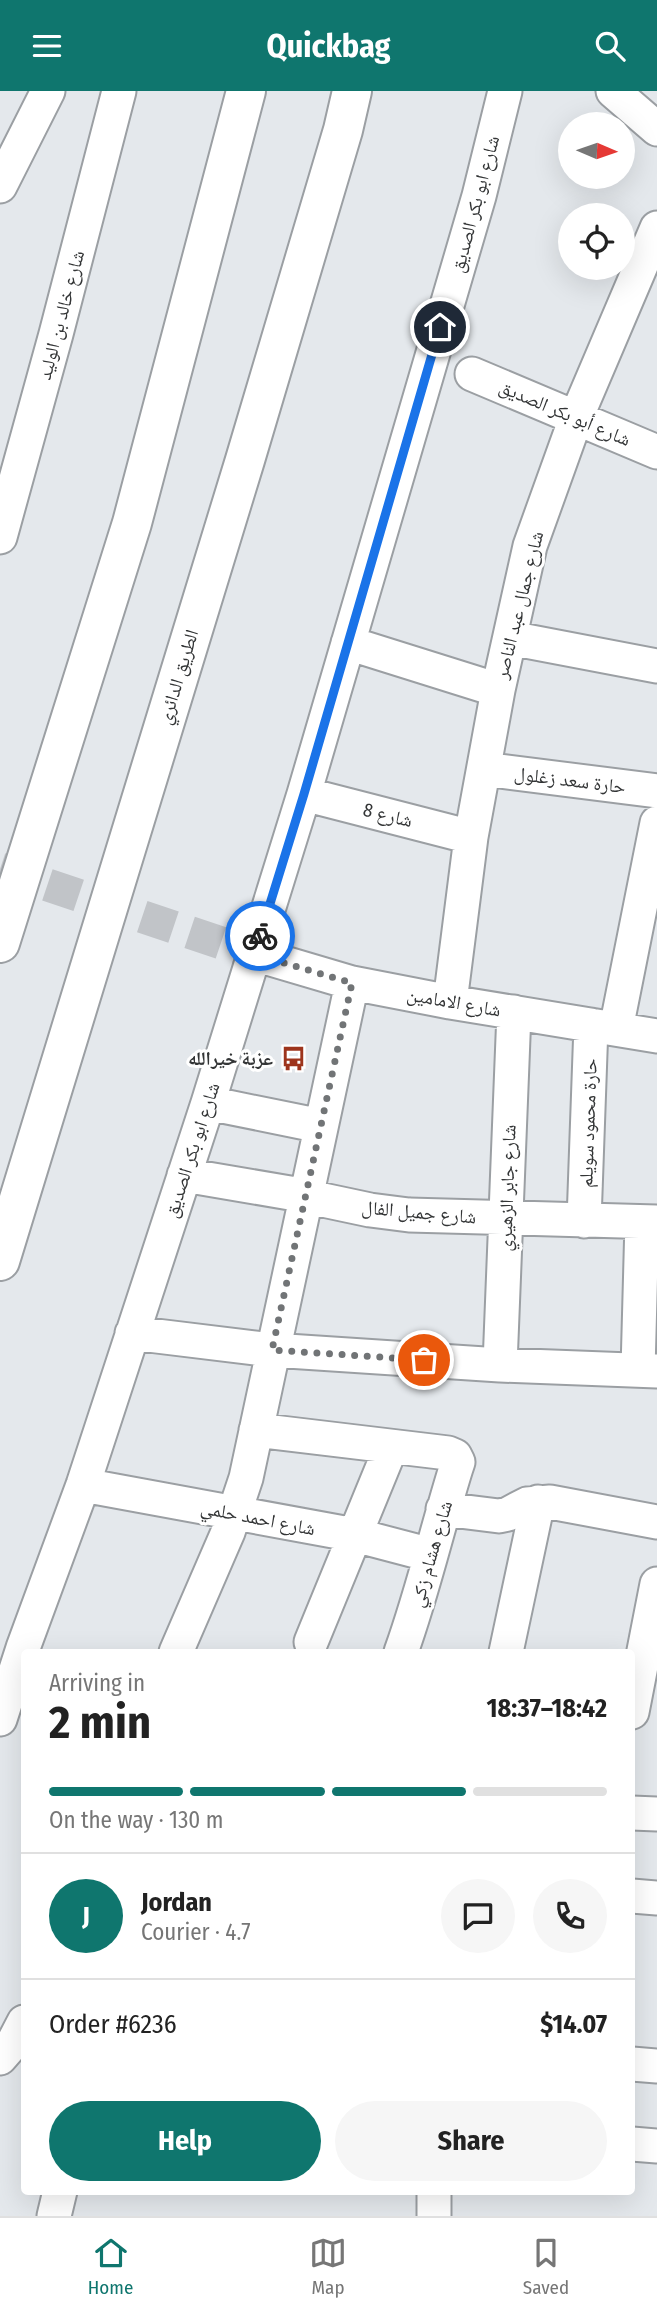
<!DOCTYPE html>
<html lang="en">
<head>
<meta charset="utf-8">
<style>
  body { margin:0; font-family:"Fira Sans Condensed","Noto Naskh Arabic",sans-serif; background:#f6f6f6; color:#222; height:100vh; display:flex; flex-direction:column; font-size:26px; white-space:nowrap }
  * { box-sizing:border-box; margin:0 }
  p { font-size:23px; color:#767676 }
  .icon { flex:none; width:38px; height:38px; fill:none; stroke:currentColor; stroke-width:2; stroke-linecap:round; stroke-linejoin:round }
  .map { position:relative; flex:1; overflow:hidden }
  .side { position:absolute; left:21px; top:1558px; width:614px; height:546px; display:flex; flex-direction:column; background:#fff; border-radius:7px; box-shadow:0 7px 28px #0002 }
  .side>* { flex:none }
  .needle { width:46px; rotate:92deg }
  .buttons { position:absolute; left:558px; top:21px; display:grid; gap:14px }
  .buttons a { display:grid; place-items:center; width:77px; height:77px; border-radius:50%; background:#fff; box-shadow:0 7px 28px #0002; font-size:35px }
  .pin { position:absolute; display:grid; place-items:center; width:60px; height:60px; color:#fff; margin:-30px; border:4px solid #fff; border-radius:50%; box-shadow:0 2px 7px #0007 }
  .courier { position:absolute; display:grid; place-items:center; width:70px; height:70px; margin:-35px; border:5px solid #1a73e8; border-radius:50%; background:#fff; color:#222; box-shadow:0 2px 9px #0007 }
  .overview em { font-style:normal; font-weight:700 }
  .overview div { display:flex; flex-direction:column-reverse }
  .overview { display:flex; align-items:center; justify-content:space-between; height:119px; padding:0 28px }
  h1 { font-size:46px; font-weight:700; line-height:52px }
  .bar { display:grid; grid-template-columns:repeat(4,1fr); gap:10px 7px; align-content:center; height:84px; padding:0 28px }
  .bar i { height:9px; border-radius:5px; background:#e0e0e0 }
  .bar .current { background:#0f766e }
  .bar p { grid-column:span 4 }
  .line { display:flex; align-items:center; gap:18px; padding:0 28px; border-top:2px solid #e0e0e0 }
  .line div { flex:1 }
  .round { display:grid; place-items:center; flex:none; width:74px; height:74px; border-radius:37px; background:#f6f6f6 }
  .button { display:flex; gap:14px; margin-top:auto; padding:14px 28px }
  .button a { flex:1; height:80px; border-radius:42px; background:#0f766e; color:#fff; font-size:28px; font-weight:700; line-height:80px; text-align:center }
  .button a+a { background:#f6f6f6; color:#222 }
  header { display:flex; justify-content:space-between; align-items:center; height:91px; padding:0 28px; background:#0f766e; color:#fff; font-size:32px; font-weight:700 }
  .dock { display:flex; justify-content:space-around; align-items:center; height:98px; border-top:2px solid #e0e0e0; background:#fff; font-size:19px; color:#767676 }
  .dock a { display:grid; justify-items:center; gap:4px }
  .dock .current { color:#0f766e }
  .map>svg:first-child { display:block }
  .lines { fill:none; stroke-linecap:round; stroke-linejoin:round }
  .minor-tunnel { stroke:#c1c4c8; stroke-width:33; stroke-dasharray:33 17; stroke-linecap:butt }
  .minor-casing { stroke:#9b9fa3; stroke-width:37 }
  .motorway-casing { stroke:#9b9fa3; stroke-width:42 }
  .minor { stroke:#fff; stroke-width:33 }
  .motorway { stroke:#fff; stroke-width:38 }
  .done { stroke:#717476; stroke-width:7; stroke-dasharray:0 12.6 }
  .route { stroke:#1a73e8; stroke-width:9 }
  .labels { text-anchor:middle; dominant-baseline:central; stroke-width:6; stroke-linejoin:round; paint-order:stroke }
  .street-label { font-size:19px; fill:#333536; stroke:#fff }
  .poi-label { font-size:19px; font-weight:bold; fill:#333536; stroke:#fff; text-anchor:end }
</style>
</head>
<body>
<header><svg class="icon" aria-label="menu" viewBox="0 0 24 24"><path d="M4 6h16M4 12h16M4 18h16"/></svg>Quickbag<svg class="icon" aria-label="search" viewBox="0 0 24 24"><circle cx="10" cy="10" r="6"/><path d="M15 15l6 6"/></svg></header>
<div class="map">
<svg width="657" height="2125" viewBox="0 0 657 2125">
  <rect width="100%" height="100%" fill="#e4e8ec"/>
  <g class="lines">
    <path class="minor-tunnel" d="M0,778L254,863"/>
    <defs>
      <path id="minor" d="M613,0L657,38
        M0,95L48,0
        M472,283L657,361
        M0,446L56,243L119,0
        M510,547L657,575
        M348,552L498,599
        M484,678L657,700
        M304,703L471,746
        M254,863L352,892L450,911L657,945
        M450,911L471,746L498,599L530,455L576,327L657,137
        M616,938L657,732
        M208,1012L321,1035
        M184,1084L290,1102L370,1119L409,1124L657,1131
        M584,1130L591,934
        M132,1242L272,1259L500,1274L657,1280
        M500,1274L514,921
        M638,1279L642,1131
        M256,1339L448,1362L455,1365L458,1371L456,1377C437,1438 423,1500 401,1561
        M83,1394L355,1444L431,1464
        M443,1418L499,1425L508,1423L527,1413L550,1411L657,1431
        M311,1551L391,1356
        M176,1561L228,1441L246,1387L352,892
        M506,1561L538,1411
        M632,1621L657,1493
        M0,1628L23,1557L83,1394L208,1012L304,703L479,105L505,0
        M632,1722L657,1723
        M632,1805L657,1807
        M0,1967L13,1952L24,1931
        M632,1973L657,1975
        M632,2053L657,2055
        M434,2100V2125
        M54,2125L60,2100"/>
      <path id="motorway" d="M0,852L132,432L246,0
        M0,1170L245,369L343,39L352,0"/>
    </defs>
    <use href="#minor" class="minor-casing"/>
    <use href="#motorway" class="motorway-casing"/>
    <use href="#minor" class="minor"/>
    <use href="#motorway" class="motorway"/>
  </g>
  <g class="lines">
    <path class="done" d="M260,845L254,863L352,892L272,1259L424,1269"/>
    <path class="route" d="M260,845L304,703L440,236"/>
  </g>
  <defs>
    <symbol id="bus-bare" viewBox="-9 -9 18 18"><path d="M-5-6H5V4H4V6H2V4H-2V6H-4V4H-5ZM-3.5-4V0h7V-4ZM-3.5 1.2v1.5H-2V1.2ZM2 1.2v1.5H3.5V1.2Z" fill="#9d341c" stroke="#fff" stroke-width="2.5" paint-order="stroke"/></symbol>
  </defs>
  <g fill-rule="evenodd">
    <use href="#bus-bare" x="276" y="950" width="35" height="35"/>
  </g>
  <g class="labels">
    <g class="street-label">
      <text transform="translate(475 113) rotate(-75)">شارع ابو بكر الصديق</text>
      <text transform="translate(61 224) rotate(-75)">شارع خالد بن الوليد</text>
      <text transform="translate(565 322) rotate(23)">شارع أبو بكر الصديق</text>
      <text transform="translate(519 514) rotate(-76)">شارع جمال عبد الناصر</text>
      <text transform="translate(178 586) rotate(-73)">الطريق الدائري</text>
      <text transform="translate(570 689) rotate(7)">حارة سعد زغلول</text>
      <text transform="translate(388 724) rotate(14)">شارع 8</text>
      <text transform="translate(454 911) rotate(10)">شارع الامامين</text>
      <text transform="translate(588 1032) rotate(-88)">حارة محمود سويلم</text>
      <text transform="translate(192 1059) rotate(-72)">شارع ابو بكر الصديق</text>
      <text transform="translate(507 1097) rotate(-88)">شارع جابر الزهيري</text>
      <text transform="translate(419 1121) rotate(5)">شارع جميل الفال</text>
      <text transform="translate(258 1427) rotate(11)">شارع احمد حلمي</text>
      <text transform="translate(431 1463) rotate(-74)">شارع هشام زكي</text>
    </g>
    <g class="poi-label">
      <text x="273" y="967">عزبة خيرالله</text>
    </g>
  </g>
</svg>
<div class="buttons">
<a><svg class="needle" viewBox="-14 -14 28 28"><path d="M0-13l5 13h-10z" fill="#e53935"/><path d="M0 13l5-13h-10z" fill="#767676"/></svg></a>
<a><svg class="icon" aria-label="locate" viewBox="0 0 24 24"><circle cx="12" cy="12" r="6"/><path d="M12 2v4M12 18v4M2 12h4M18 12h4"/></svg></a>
</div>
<div class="pin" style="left:424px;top:1269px;background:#ea580c"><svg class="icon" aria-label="bag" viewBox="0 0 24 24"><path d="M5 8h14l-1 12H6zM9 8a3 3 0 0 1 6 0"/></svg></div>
<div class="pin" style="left:440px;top:236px;background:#1f2937"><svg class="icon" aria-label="home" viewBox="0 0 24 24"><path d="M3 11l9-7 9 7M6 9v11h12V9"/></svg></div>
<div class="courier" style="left:260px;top:845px"><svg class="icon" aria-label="bike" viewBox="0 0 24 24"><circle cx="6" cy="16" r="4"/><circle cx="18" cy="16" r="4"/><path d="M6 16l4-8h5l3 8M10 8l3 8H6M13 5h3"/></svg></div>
<section class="side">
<div class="overview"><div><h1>2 min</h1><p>Arriving in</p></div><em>18:37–18:42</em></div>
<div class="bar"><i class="current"></i><i class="current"></i><i class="current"></i><i></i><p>On the way · 130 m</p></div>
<div class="line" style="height:126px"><b class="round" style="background:#0f766e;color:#fff">J</b><div><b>Jordan</b><p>Courier · 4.7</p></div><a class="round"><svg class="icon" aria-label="chat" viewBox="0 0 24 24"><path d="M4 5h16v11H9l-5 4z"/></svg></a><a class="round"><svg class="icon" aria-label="phone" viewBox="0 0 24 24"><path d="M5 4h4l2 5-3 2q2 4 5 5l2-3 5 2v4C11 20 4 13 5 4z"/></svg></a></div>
<div class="line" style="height:91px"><div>Order #6236</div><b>$14.07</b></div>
<div class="button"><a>Help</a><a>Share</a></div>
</section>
</div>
<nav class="dock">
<a class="current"><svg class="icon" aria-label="home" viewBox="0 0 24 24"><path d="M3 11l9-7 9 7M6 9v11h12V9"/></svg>Home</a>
<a><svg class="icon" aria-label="map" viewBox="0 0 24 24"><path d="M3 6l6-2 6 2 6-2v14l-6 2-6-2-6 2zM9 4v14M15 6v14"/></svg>Map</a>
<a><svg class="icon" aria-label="saved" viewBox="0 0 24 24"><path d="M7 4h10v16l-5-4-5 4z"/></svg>Saved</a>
</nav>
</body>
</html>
